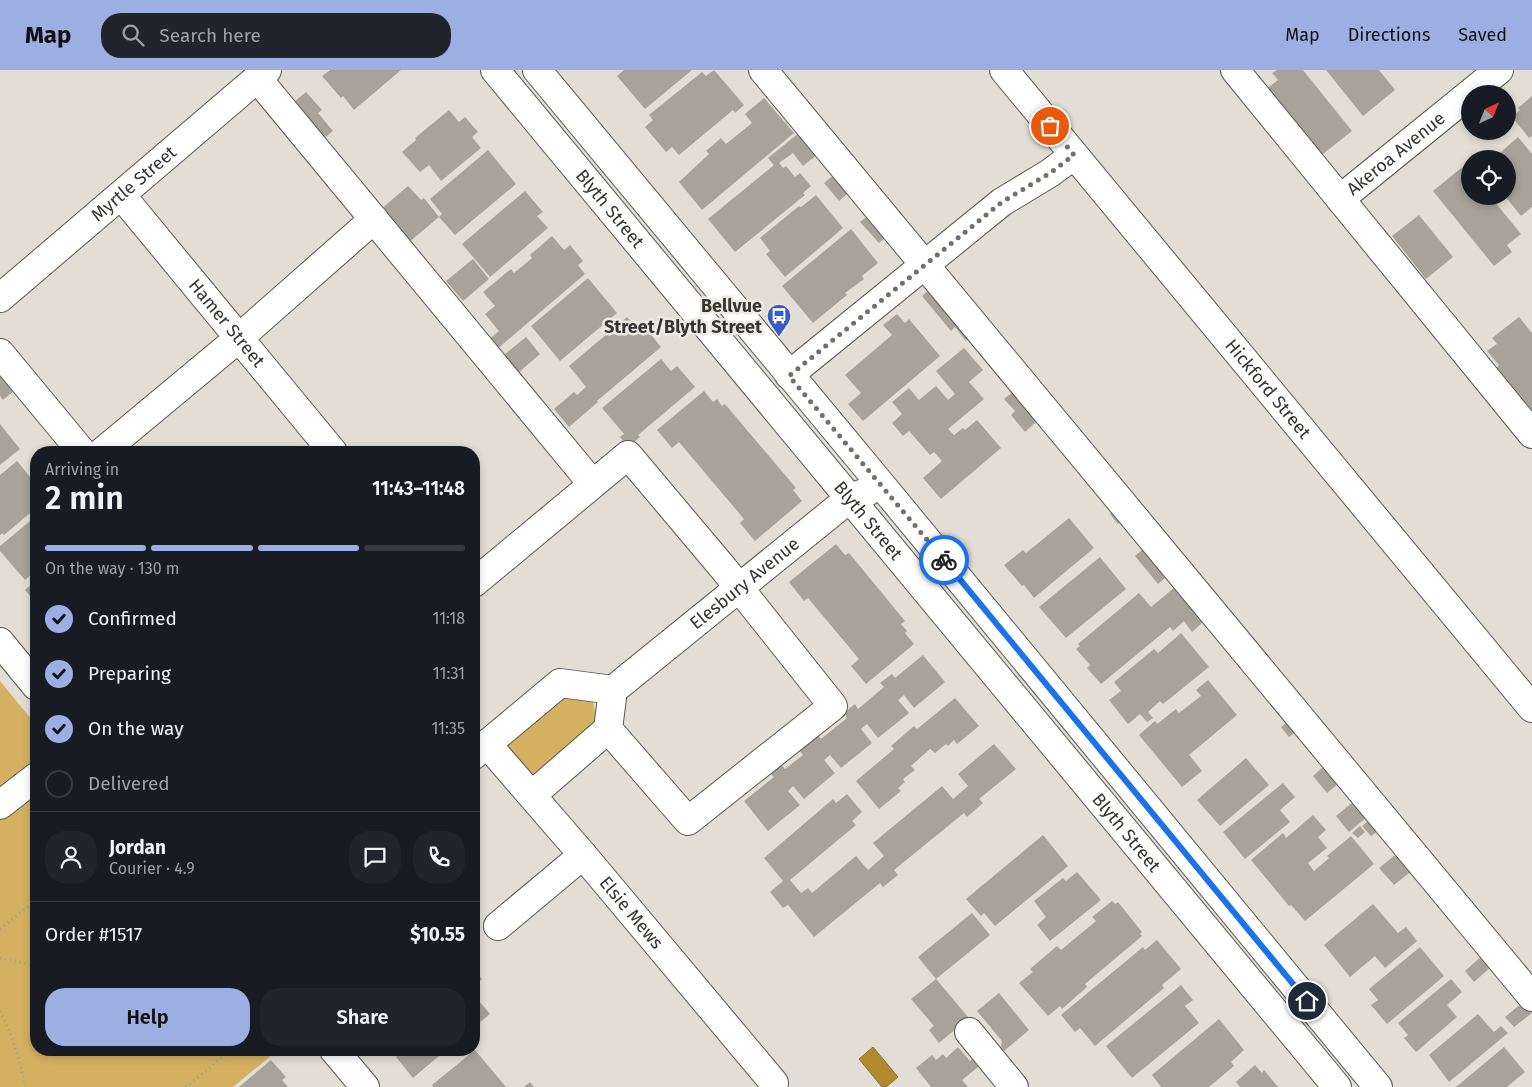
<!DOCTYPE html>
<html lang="en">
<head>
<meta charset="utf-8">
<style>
  body { margin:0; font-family:"Fira Sans",sans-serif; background:#20242c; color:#f1f3f6; height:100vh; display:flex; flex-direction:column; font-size:19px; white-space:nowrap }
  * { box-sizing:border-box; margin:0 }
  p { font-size:16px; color:#9ea1a6 }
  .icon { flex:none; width:28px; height:28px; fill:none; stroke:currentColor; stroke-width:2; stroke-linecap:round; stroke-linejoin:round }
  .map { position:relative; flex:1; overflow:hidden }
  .sheet { position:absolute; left:30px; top:376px; width:450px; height:610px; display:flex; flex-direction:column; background:#171b24; border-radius:20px; box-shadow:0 2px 8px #0003 }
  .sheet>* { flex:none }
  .needle { width:32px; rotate:43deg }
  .tools { position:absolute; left:1461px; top:15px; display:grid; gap:10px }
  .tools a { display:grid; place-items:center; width:55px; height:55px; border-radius:50%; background:#171b24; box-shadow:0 2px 8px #0003; font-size:25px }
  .pin { position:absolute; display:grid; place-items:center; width:42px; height:42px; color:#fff; margin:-21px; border:2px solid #fff; border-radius:50%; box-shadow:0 1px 5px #0007 }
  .courier { position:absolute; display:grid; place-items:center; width:50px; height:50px; margin:-25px; border:4px solid #1a73e8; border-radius:50%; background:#fff; color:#222; box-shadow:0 1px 6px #0007 }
  .overview em { font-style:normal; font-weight:600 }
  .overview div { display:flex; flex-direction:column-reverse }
  .overview { display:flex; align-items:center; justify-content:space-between; height:85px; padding:0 15px }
  h1 { font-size:32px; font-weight:600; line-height:38px }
  .bar { display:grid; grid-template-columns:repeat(4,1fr); gap:8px 5px; align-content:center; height:60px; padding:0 15px }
  .bar i { height:6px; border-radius:4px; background:#363941 }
  .bar .active { background:#9caee2 }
  .bar p { grid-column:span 4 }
  .line { display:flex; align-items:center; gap:12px; padding:0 15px; border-top:1px solid #363941 }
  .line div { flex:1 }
  .round { display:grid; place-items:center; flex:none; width:52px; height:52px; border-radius:20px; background:#20242c }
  ol { padding:0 15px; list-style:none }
  li { display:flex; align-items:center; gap:15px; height:55px }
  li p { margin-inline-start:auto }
  li .icon { padding:5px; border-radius:50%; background:#9caee2; color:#111; stroke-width:4 }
  li:last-child { color:#9ea1a6 }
  li i { width:28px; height:28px; border:2px solid #363941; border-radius:50% }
  .cta { display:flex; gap:10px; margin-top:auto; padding:10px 15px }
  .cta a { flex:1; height:58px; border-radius:20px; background:#9caee2; color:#111; font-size:20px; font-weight:600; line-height:58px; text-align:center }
  .cta a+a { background:#20242c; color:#f1f3f6 }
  header { display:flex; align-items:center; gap:30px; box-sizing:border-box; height:70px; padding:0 25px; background:#9caee2; color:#111 }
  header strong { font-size:24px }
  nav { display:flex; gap:28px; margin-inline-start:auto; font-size:18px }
  .search { width:350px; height:45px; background:#20242c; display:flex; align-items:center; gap:12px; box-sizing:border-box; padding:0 18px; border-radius:20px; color:#9ea1a6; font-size:19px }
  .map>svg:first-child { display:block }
  .green { fill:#d4b161 }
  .water { fill:#af8b2e; stroke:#8b712f }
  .building { fill:#a7a39b }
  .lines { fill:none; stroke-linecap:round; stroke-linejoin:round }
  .minor-casing { stroke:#5a574f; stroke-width:30 }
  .path { stroke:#a29f98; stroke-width:3; stroke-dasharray:1 4; stroke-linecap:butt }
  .minor { stroke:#fff; stroke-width:28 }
  .done { stroke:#73706b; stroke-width:5; stroke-dasharray:0 9 }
  .route { stroke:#1a73e8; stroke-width:6 }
  .labels { text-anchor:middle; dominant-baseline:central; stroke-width:5; stroke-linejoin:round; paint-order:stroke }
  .street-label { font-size:18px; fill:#373532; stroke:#f0ebe2 }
  .poi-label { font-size:18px; font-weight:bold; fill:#373532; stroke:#f0ebe2; text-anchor:end }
</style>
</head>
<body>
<header>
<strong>Map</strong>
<div class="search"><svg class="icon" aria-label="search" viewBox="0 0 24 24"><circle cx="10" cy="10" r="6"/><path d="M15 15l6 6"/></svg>Search here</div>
<nav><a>Map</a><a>Directions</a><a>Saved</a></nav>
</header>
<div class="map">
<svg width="1532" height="1017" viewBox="0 0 1532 1017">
  <rect width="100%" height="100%" fill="#e2ded5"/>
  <path class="green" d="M0,611L36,655V980H278L233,1017H0Z
    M553,626L593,631L597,655L531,709L514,690L506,667Z"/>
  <path class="water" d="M873,977L898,1007L886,1017H882L859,989Z"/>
  <path class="building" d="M330,0H401L354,40L343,26L341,28L322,6Z
    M624,0H692L645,39L617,6Z
    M714,0L744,35L735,43L733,40L679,85L672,77L666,82L645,57L653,50L649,45L702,2L706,6Z
    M1277,0H1303L1352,61L1319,87L1265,20L1278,10L1272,3Z
    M1326,0H1379L1395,20L1363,46Z
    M306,22L322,40L318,43L333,61L323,69L293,33Z
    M1532,26V66L1529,68L1512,47L1520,40L1518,38Z
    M764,28L794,63L702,140L679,112L709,84L706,81L721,68L726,74L752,53L745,44Z
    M449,40L459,52L465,47L478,62L472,67L481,78L441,111L429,95L420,102L402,82L416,70L415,68Z
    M805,58L823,80L803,96L793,83L779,93L783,98L786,96L795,107L800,103L811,116L803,123L805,125L735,182L708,149L774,95L768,88Z
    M1518,67L1532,84V137L1521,146L1505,126H1508V89H1493Z
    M488,80L516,114L455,165L439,147L442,144L430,129Z
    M1465,95L1470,102V126H1490L1521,164L1507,175L1512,182L1494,196L1433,121Z
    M840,100L854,118L839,131L824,113Z
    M408,116L421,130L424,128L439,147L408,173L380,140Z
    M525,121L543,142L537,146L548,158L490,207L462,174Z
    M816,125L843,158L785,207L766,184L770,181L760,168L799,136L801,137Z
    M874,141L892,162L879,173L860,152Z
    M1419,145L1453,187L1426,209L1392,166Z
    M851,159L878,193L862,206L864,209L845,223L847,225L813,253L782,216Z
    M552,166L564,180L570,175L583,191L578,195L585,204L496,280L488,270L499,261L485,244L495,236L483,222L511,199L514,203L532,188L530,185Z
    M473,189L489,209L463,231L446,211Z
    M588,208L617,243L560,291L531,256Z
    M936,214L976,262L966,271L955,257L951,261L922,226Z
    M897,244L905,253L909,249L940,286L863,351L848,334L861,323L845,305L892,265L883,255Z
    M627,247L638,260L643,255L661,277L597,331L598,332L569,357L554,339L574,322L577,325L586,317L569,296Z
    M1519,247L1532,263V343L1495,299L1499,295L1487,281L1497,274L1492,268Z
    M526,267L540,284L518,303L504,285Z
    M964,278L983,300L969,312L984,329L948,359L954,365L963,358L965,360L977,350L1001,378L941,429L923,408L942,391L934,382L930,385L909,361L903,366L892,353L902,344L892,332L909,318L919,330L936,316L948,330L955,324L936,301Z
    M661,289L671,301L677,296L695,317L638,365L640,367L628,377L620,367L624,364L602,338Z
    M0,293L21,315L3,330L0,326Z
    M1020,316L1044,345L1025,362L1011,345L1015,341L1004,329Z
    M704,321L713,332L717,329L722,336L725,334L796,418L793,420L802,431L755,471L740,453L744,449L679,372L672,378L657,360Z
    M0,354L20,379L0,395Z
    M17,391L36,414V438L4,465L3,463L0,465V405Z
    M1120,437L1127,446L1118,454L1110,444Z
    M36,446V501L25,510L0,481V476Z
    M1069,448L1094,478L1034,528L1024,515L1022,516L1004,495L1023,480L1026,483Z
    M836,474L845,485L849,483L905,551L901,554L907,561L905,563L914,574L866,614L851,596L859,589L808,528L804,531L789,512Z
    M1149,474L1172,502L1158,514L1135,486Z
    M1100,487L1126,519L1066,568L1039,537Z
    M36,510V533L25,520Z
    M1175,517L1196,541L1195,542L1203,552L1192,562L1184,551L1173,561L1170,557L1101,614L1087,598L1090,595L1076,579L1080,576L1078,574L1139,523L1151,537Z
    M1181,563L1209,597L1163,634L1160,631L1148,642L1153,648L1147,652L1140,644L1128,654L1109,630L1121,621L1114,612L1154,579L1158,583Z
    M923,585L945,612L914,638L904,625L898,630L909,643L878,668L867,654L861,659L872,673L841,698L830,685L824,690L835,703L804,729L793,716L788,721L800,735L768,761L744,731L774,707L768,701L779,692L785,699L803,685L797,677L804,671L807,674L818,665L821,669L847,648L844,643L855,634L858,639L884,617L880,613L892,604L895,608Z
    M1208,610L1237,645L1189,685L1202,701L1182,717L1139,665L1155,651L1157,654L1176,639L1179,643L1201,626L1196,620Z
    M955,628L979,656L957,674L954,670L948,676L946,674L935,683L930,679L911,696L915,700L903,709L905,712L898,718L901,721L879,739L856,711L894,679L891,676L914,656L917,659Z
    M1293,647L1302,657L1289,667L1281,657Z
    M994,674L1016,699L979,729L983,733L967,747L964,743L894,800L898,805L883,817L880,813L814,867L788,835L783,838L770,822L783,811L764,788L833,729L836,733L847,724L862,742L852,751L856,755L790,810L801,823L808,818L812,823L856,786L868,800L884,786L873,773L942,716L953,729L968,716L958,704Z
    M1246,688L1269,715L1220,756L1197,730Z
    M1330,691L1344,709L1327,723L1313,706Z
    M1283,713L1295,727L1280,740L1290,752L1245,789L1223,762Z
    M1359,727L1372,743L1349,762L1336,746Z
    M1313,745L1326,760L1318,767L1327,778L1308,793L1314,801L1329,788L1327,786L1351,766L1374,794L1305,851L1291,835L1289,836L1251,790L1283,763L1286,768Z
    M1372,748L1381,759L1371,766L1362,756Z
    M1360,756L1365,762L1358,768L1352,763Z
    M1043,765L1068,796L995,856L984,843L981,846L966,829Z
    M1399,782L1413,800L1394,815L1379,798Z
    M1077,802L1101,830L1050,871L1037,855L1046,847L1034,831L1063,808L1066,811Z
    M1112,831L1115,834L1118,832L1142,862L1140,864L1142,866L1085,914L1087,917L1062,939L1060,936L1048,946L1019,913L1033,902L1030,899L1057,876L1061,880L1096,851L1092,847Z
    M1373,834L1398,863L1406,857L1417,871L1385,898L1375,886L1350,907L1324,875Z
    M972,843L990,865L936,909L969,948L939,973L929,960L934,956L911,929L936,909L918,887Z
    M1157,870L1181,899L1162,915L1164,918L1095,976L1080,958L1075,962L1061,945L1143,877L1145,880Z
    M1420,877L1444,906L1387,954L1371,935L1378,930L1369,919Z
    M1483,885L1492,896L1474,912L1465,901Z
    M474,900L482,909L474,916Z
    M1451,909L1462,922L1447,935L1457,947L1416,982L1404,968L1408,965L1398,953Z
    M1181,915L1193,930L1185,936L1199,953L1132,1008L1106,976Z
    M999,923L1029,960L1004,981L1001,977L1002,971L977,941Z
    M474,925L490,944L474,957Z
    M1523,932L1532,943L1514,957L1505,947Z
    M1478,944L1494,962L1501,956L1508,963L1449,1012L1429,985Z
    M1219,949L1244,980L1231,992L1234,996L1209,1017H1161L1152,1005Z
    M958,977L970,991L972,989L978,997L962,1010L968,1017H931L916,998L932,985L936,990L943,984L946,988Z
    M1504,977L1525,1002L1507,1017H1456Z
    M405,980H446L413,1008L396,987Z
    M475,980L506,1017H433L432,1015Z
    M271,990L286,1007L282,1010L288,1017H239Z
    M1255,995L1262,1003L1264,1000L1278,1017H1240L1236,1012Z
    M530,1012L534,1017H524Z"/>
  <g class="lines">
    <defs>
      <g id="minor">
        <path id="s1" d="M495,0L1337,1017"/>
        <path d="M537,0L879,412L1378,1017"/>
        <path d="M763,0L1532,927"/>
        <path id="s2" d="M1004,0L1532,638"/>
        <path d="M1235,0L1532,364"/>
        <path d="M257,8L586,406"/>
        <path id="s3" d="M121,125L333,382"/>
        <path id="s4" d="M1340,129L1499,0"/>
        <path id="s5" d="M0,228L267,0"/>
        <path d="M0,283L82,382"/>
        <path d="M789,305L1002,132L1050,103L1074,85"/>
        <path d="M102,382L239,268L374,149"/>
        <path d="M474,513L628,385L724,499L833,636L688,751L608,659"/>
        <path d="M0,572L36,616"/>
        <path id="s6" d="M487,674L583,785L774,1013"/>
        <path id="s7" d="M474,685L560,613L613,620L850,428L867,422"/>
        <path d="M532,725L608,659L613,620"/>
        <path d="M0,735L36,707"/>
        <path d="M498,856L583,785"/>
        <path d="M969,962L1014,1017"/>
        <path d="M334,980L365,1017"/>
      </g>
    </defs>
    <use href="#minor" class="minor-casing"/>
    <path class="path" d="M0,859L36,830
      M0,888L36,896
      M0,941C13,968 20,988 25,1017
      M186,1017L231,980"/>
    <use href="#minor" class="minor"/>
  </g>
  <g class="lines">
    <path class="done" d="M944,490L789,306L1002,132L1050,103L1074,85L1050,56"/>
    <path class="route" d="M944,490L1307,931"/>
  </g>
  <defs>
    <symbol id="bus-pin" viewBox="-11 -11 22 30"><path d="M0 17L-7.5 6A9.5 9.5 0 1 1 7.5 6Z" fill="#355aca" stroke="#f0ebe2"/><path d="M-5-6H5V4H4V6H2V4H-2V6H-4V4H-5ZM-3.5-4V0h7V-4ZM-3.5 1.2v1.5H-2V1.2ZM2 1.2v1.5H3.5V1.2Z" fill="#fff"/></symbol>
  </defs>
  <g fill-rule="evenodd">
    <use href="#bus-pin" x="765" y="232" width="28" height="38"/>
  </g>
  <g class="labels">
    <g class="street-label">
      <text stroke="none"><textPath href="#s4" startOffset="72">Akeroa Avenue</textPath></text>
      <text stroke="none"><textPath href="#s5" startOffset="176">Myrtle Street</textPath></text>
      <text stroke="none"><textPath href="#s1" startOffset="180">Blyth Street</textPath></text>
      <text stroke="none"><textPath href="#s3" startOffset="166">Hamer Street</textPath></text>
      <text stroke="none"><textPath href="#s2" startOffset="414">Hickford Street</textPath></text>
      <text stroke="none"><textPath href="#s1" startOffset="585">Blyth Street</textPath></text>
      <text stroke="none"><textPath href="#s7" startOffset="335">Elesbury Avenue</textPath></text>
      <text stroke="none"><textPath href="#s1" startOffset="990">Blyth Street</textPath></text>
      <text stroke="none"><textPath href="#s6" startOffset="222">Elsie Mews</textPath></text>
    </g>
    <g class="poi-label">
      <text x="762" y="236">Bellvue<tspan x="762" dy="21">Street/Blyth Street</tspan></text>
    </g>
  </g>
</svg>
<div class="tools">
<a><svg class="needle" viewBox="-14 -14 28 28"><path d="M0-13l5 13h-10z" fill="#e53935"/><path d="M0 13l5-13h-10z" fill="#9ea1a6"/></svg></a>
<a><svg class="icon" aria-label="locate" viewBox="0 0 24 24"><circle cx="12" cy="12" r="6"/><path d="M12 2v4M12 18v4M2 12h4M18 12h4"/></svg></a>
</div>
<div class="pin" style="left:1050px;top:56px;background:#ea580c"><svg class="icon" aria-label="bag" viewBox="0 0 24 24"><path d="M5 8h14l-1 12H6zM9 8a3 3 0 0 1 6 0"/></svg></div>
<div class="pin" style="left:1307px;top:931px;background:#1f2937"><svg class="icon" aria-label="home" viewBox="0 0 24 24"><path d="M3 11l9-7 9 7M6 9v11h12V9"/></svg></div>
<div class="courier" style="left:944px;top:490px"><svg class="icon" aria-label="bike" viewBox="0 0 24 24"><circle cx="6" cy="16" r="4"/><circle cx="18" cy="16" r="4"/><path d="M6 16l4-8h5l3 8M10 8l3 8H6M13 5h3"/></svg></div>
<section class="sheet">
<div class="overview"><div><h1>2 min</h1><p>Arriving in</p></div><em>11:43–11:48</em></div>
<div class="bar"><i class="active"></i><i class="active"></i><i class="active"></i><i></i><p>On the way · 130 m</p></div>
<ol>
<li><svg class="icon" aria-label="check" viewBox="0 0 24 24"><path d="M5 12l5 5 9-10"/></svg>Confirmed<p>11:18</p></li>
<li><svg class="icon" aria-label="check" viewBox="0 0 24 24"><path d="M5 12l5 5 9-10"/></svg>Preparing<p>11:31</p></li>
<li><svg class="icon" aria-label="check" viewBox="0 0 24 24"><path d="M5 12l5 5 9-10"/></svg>On the way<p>11:35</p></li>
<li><i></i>Delivered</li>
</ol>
<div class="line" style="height:90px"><a class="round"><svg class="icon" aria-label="person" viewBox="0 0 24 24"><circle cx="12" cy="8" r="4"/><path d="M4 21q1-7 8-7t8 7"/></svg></a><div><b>Jordan</b><p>Courier · 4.9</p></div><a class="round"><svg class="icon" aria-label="chat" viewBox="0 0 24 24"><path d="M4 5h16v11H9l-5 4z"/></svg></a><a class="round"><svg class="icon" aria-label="phone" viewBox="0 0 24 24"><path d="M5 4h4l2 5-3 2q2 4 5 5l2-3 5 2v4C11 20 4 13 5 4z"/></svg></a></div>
<div class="line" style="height:65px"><div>Order #1517</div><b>$10.55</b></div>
<div class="cta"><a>Help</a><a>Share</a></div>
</section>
</div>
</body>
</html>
